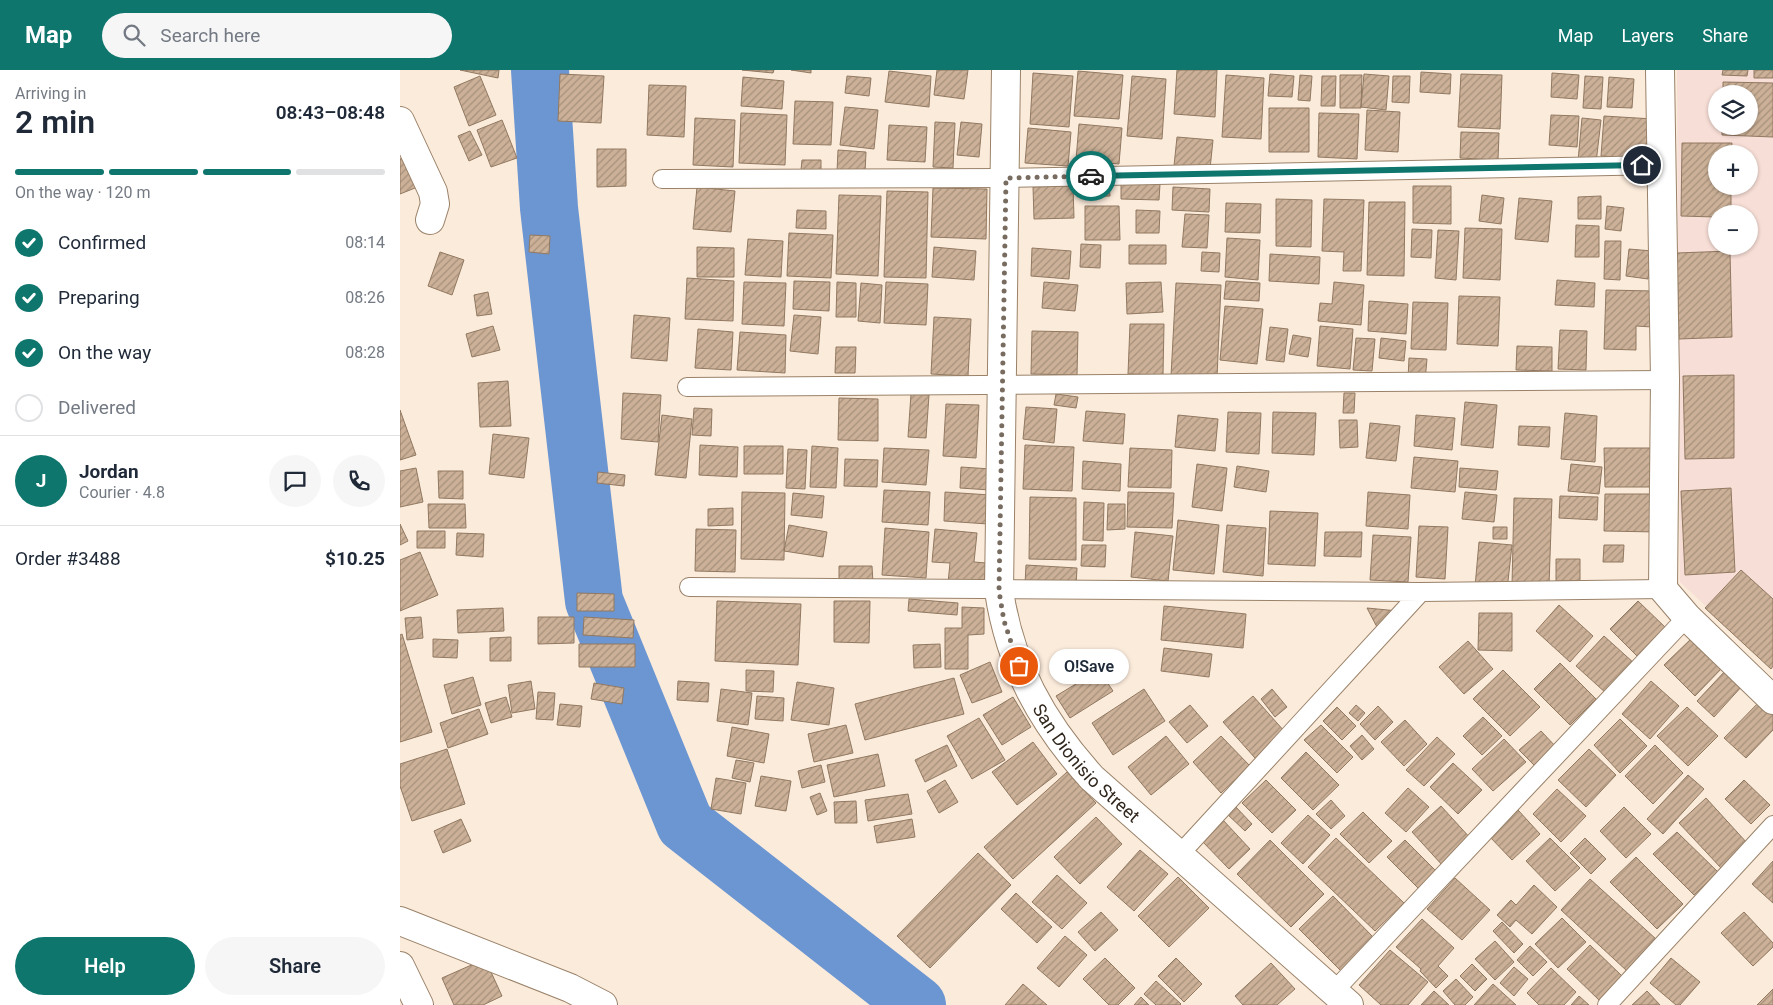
<!DOCTYPE html>
<html lang="en">
<head>
<meta charset="utf-8">
<style>
  body { margin:0; font-family:Roboto,sans-serif; background:#f6f6f7; color:#1f2937; height:100vh; display:flex; flex-direction:column; font-size:19px; white-space:nowrap }
  * { box-sizing:border-box; margin:0 }
  p { font-size:16px; color:#747a83 }
  .icon { flex:none; width:28px; height:28px; fill:none; stroke:currentColor; stroke-width:2; stroke-linecap:round; stroke-linejoin:round }
  .map { position:relative; flex:1; overflow:hidden }
  .side { display:flex; flex-direction:column; background:#fff; width:400px }
  .side>* { flex:none }
  .controls { position:absolute; left:1308px; top:15px; display:grid; gap:10px }
  .controls a { display:grid; place-items:center; width:50px; height:50px; border-radius:50%; background:#fff; box-shadow:0 1px 4px #0004; font-size:25px }
  .pin { position:absolute; display:grid; place-items:center; width:42px; height:42px; color:#fff; margin:-21px; border:2px solid #fff; border-radius:50%; box-shadow:0 1px 5px #0007 }
  .courier { position:absolute; display:grid; place-items:center; width:50px; height:50px; margin:-25px; border:4px solid #0f766e; border-radius:50%; background:#fff; color:#222; box-shadow:0 1px 6px #0007 }
  .bubble { position:absolute; height:35px; border-radius:18px; background:#fff; box-shadow:0 1px 4px #0004; font-size:16px; font-weight:600; line-height:35px; text-align:center }
  .overview em { font-style:normal; font-weight:600 }
  .overview div { display:flex; flex-direction:column-reverse }
  .overview { display:flex; align-items:center; justify-content:space-between; height:85px; padding:0 15px }
  h1 { font-size:32px; font-weight:600; line-height:38px }
  .bar { display:grid; grid-template-columns:repeat(4,1fr); gap:8px 5px; align-content:center; height:60px; padding:0 15px }
  .bar i { height:6px; border-radius:4px; background:#e0e1e3 }
  .bar .selected { background:#0f766e }
  .bar p { grid-column:span 4 }
  .line { display:flex; align-items:center; gap:12px; padding:0 15px; border-top:1px solid #e0e1e3 }
  .line div { flex:1 }
  .round { display:grid; place-items:center; flex:none; width:52px; height:52px; border-radius:26px; background:#f6f6f7 }
  ol { padding:0 15px; list-style:none }
  li { display:flex; align-items:center; gap:15px; height:55px }
  li p { margin-inline-start:auto }
  li .icon { padding:5px; border-radius:50%; background:#0f766e; color:#fff; stroke-width:4 }
  li:last-child { color:#747a83 }
  li i { width:28px; height:28px; border:2px solid #e0e1e3; border-radius:50% }
  .primary-button { display:flex; gap:10px; margin-top:auto; padding:10px 15px }
  .primary-button a { flex:1; height:58px; border-radius:30px; background:#0f766e; color:#fff; font-size:20px; font-weight:600; line-height:58px; text-align:center }
  .primary-button a+a { background:#f6f6f7; color:#1f2937 }
  header { display:flex; align-items:center; gap:30px; box-sizing:border-box; height:70px; padding:0 25px; background:#0f766e; color:#fff }
  header strong { font-size:24px }
  nav { display:flex; gap:28px; margin-inline-start:auto; font-size:18px }
  .search { width:350px; height:45px; background:#f6f6f7; display:flex; align-items:center; gap:12px; box-sizing:border-box; padding:0 18px; border-radius:28px; color:#747a83; font-size:19px }
  main { display:flex; flex:1; min-height:0 }
  .map>svg:first-child { display:block }
  .education { fill:#f7ded6; fill-rule:evenodd }
  .lines { fill:none; stroke-linecap:round; stroke-linejoin:round }
  .river { stroke:#6c96d2; stroke-width:58 }
  .building { fill:url(#building-hatch); stroke:#917861 }
  .lane-casing { stroke:#9a8269; stroke-width:20 }
  .street-casing { stroke:#9a8269; stroke-width:30 }
  .secondary-casing { stroke:#9a8269; stroke-width:30 }
  .lane { stroke:#fff; stroke-width:18 }
  .street { stroke:#fff; stroke-width:28 }
  .secondary { stroke:#fff; stroke-width:28 }
  .done { stroke:#786c60; stroke-width:5; stroke-dasharray:0 9 }
  .route { stroke:#0f766e; stroke-width:6 }
  .labels { text-anchor:middle; dominant-baseline:central; stroke-width:4; stroke-linejoin:round; paint-order:stroke }
  .street-label { font-size:18px; fill:#31271d; stroke:#fbebdb }
</style>
</head>
<body>
<header>
<strong>Map</strong>
<div class="search"><svg class="icon" aria-label="search" viewBox="0 0 24 24"><circle cx="10" cy="10" r="6"/><path d="M15 15l6 6"/></svg>Search here</div>
<nav><a>Map</a><a>Layers</a><a>Share</a></nav>
</header>
<main>
<section class="side">
<div class="overview"><div><h1>2 min</h1><p>Arriving in</p></div><em>08:43–08:48</em></div>
<div class="bar"><i class="selected"></i><i class="selected"></i><i class="selected"></i><i></i><p>On the way · 120 m</p></div>
<ol>
<li><svg class="icon" aria-label="check" viewBox="0 0 24 24"><path d="M5 12l5 5 9-10"/></svg>Confirmed<p>08:14</p></li>
<li><svg class="icon" aria-label="check" viewBox="0 0 24 24"><path d="M5 12l5 5 9-10"/></svg>Preparing<p>08:26</p></li>
<li><svg class="icon" aria-label="check" viewBox="0 0 24 24"><path d="M5 12l5 5 9-10"/></svg>On the way<p>08:28</p></li>
<li><i></i>Delivered</li>
</ol>
<div class="line" style="height:90px"><b class="round" style="background:#0f766e;color:#fff">J</b><div><b>Jordan</b><p>Courier · 4.8</p></div><a class="round"><svg class="icon" aria-label="chat" viewBox="0 0 24 24"><path d="M4 5h16v11H9l-5 4z"/></svg></a><a class="round"><svg class="icon" aria-label="phone" viewBox="0 0 24 24"><path d="M5 4h4l2 5-3 2q2 4 5 5l2-3 5 2v4C11 20 4 13 5 4z"/></svg></a></div>
<div class="line" style="height:65px"><div>Order #3488</div><b>$10.25</b></div>
<div class="primary-button"><a>Help</a><a>Share</a></div>
</section>
<div class="map">
<svg width="1373" height="935" viewBox="0 0 1373 935">
  <defs>
    <pattern id="building-hatch" width="6" height="6" patternUnits="userSpaceOnUse" patternTransform="scale(1.25)"><rect width="6" height="6" fill="#ccb198"/><path d="M-1 1l2-2M0 6l6-6M5 7l2-2" fill="none" stroke="#a6907b"/></pattern>
  </defs>
  <rect width="100%" height="100%" fill="#fbebdb"/>
  <path class="education" d="M1277,0H1373V599L1280,512ZM1316,24H1349V56H1316ZM1316,84H1349V116H1316ZM1316,144H1349V176H1316Z"/>
  <g class="lines">
    <path class="river" d="M140,0L149,138L194,531L285,754L517,935"/>
  </g>
  <path class="building" d="M60,0H99L98,8Z
    M342,0H374L373,3Z
    M391,0H411V3Z
    M537,0H568L564,29L534,25Z
    M777,0H817L815,47L774,44Z
    M1323,0H1348L1347,6L1322,5Z
    M1354,0H1373V8H1354Z
    M489,1L531,6L529,37L485,32Z
    M678,1L723,5L719,49L674,46Z
    M1021,2L1051,4L1050,24L1020,22Z
    M633,3L673,6L669,57L630,54Z
    M1152,3L1179,5L1177,29L1151,27Z
    M160,4L204,6L201,53L158,51Z
    M870,4L894,6L892,27L868,26Z
    M964,4L989,6L986,40L961,37Z
    M1061,4L1102,5L1100,59L1058,57Z
    M826,5L864,8L861,69L822,67Z
    M900,5L912,6L910,31L898,30Z
    M940,5H962L961,38H940Z
    M80,6L96,45L69,56L54,17Z
    M447,6L471,8L469,26L445,23Z
    M732,6L766,9L762,69L727,66Z
    M922,6H936L935,36H921Z
    M993,6H1010L1009,33L992,32Z
    M1185,6L1203,7L1201,39L1183,38Z
    M343,7L384,11L382,39L341,36Z
    M1209,7L1234,9L1232,38L1207,37Z
    M1323,12L1373,13V67L1322,65V56H1349V24H1323Z
    M249,15L286,16L284,67L247,65Z
    M395,31L433,32L431,75L393,74Z
    M445,37L478,40L474,79L440,75Z
    M869,38H909V82H869Z
    M967,40L1000,42L998,82L965,80Z
    M341,43L387,45L385,95L339,93Z
    M919,43L959,44L957,89L918,87Z
    M1151,45L1179,46L1177,77L1149,75Z
    M1204,46L1253,49L1251,89L1201,86Z
    M295,48L335,50L333,97L293,95Z
    M1182,48L1201,50L1196,93L1178,91Z
    M102,50L117,88L91,97L77,60Z
    M535,52L555,53L553,98L533,97Z
    M561,52L582,54L579,87L557,85Z
    M679,54L722,58L719,94L676,90Z
    M489,55L527,57L525,92L487,90Z
    M628,58L671,62L668,96L625,93Z
    M70,61L82,85L69,91L58,66Z
    M1061,62L1099,63L1098,90L1060,88Z
    M777,67L813,70L810,99L774,96Z
    M1282,73H1332L1331,84H1316V116H1331V144H1316V147L1281,146Z
    M197,79H226V116L197,117Z
    M438,80L466,82L465,103L437,102Z
    M8,86L20,116L0,124V89Z
    M402,90H421V100H401Z
    M709,113L710,126L681,127L680,114Z
    M721,113L760,114L759,130L721,129Z
    M673,116L674,148L634,149L633,117Z
    M1013,116H1051V154L1013,153Z
    M297,117L335,121L331,162L293,159Z
    M773,117L810,119L809,142L772,140Z
    M533,118L587,119L586,169L531,167Z
    M487,121L528,122L526,208L484,207Z
    M439,125L481,126L478,206L436,204Z
    M1082,125L1104,128L1101,154L1079,151Z
    M1201,126V149H1178V127Z
    M1119,128L1152,131L1148,172L1115,169Z
    M876,129L912,130L911,177L876,176Z
    M924,129L964,130L961,201H943L944,182L922,181Z
    M969,132H1005L1004,206L967,205Z
    M826,133L861,134L860,163L825,162Z
    M685,136H719L720,170H685Z
    M1207,136L1224,138L1221,161L1205,159Z
    M397,140L426,141V159L396,158Z
    M736,140L760,141L759,163H736Z
    M785,144L809,145L807,178L782,177Z
    M1176,155L1199,156V187H1175Z
    M1065,158L1102,159L1100,210L1063,208Z
    M1012,159L1032,160L1031,188L1011,187Z
    M1038,160L1059,161L1056,210L1035,208Z
    M389,163L433,165L431,208L387,206Z
    M130,165L150,166L149,184L129,182Z
    M827,168L860,170L858,210L825,207Z
    M348,169L383,171L381,207L345,205Z
    M1205,171H1221L1220,210L1204,209Z
    M681,174L701,175L700,198L680,197Z
    M729,175H766V194H729Z
    M297,177L334,178V207H297Z
    M534,177L576,181L574,210L532,207Z
    M632,178L671,181L669,209L631,206Z
    M1229,179L1252,181L1248,209L1226,206Z
    M1330,181L1332,267L1279,269L1277,183Z
    M40,182L64,190L52,225L28,216Z
    M802,182L820,183L819,202L801,201Z
    M870,184L920,187L919,214L869,211Z
    M287,208L334,211L333,251L285,249Z
    M1157,210L1195,213L1194,237L1155,235Z
    M394,211L430,212L429,241L393,239Z
    M826,211L860,213L859,231L824,229Z
    M344,212L386,213L384,256L342,254Z
    M437,212L456,213V247H436Z
    M486,212L528,214L526,255L484,253Z
    M644,212L678,215L675,241L642,238Z
    M761,212L763,242L727,244L726,213Z
    M934,212L964,215L961,255L918,251L920,233L932,234Z
    M461,213L482,215L480,253L458,251Z
    M776,213L821,215L817,308L771,306Z
    M1206,220L1253,221L1252,257L1236,256V280L1204,279Z
    M88,222L92,244L77,246L74,225Z
    M1059,226L1100,227L1098,276L1057,274Z
    M969,231L1008,234L1006,264L968,261Z
    M1013,232L1048,233L1046,280L1011,279Z
    M825,236L863,239L857,294L820,290Z
    M234,245L270,248L267,291L231,288Z
    M394,245L421,247L418,284L390,281Z
    M534,247L571,249L568,306L531,304Z
    M730,254H764L763,305L728,304Z
    M93,256L100,280L72,287L66,264Z
    M920,256L953,259L950,299L917,296Z
    M870,257L888,259L884,292L866,290Z
    M298,259L333,262L331,300L295,298Z
    M1160,260L1187,261L1186,300L1158,299Z
    M632,261L678,262L677,305L631,304Z
    M340,262L386,265L385,303L337,300Z
    M893,265L911,268L908,287L889,284Z
    M956,268L975,269L972,301L953,300Z
    M981,268L1006,271L1004,291L979,288Z
    M1117,276L1152,277V301L1116,300Z
    M436,277H456L455,303H435Z
    M1009,288L1027,289L1025,311L1008,309Z
    M1334,305V388L1285,389L1283,306Z
    M108,311L111,356L80,357L78,313Z
    M223,323L261,325L258,372L221,369Z
    M944,323H955L954,343H943Z
    M511,324L529,325L526,368L508,367Z
    M656,324L678,327L676,338L654,335Z
    M439,328L478,329V371L438,370Z
    M1065,332L1097,335L1093,378L1061,375Z
    M546,334L579,335L576,388L543,386Z
    M626,337L657,339L654,373L623,369Z
    M294,338L312,339L311,366L292,365Z
    M0,340L16,385L0,390Z
    M686,341L725,344L723,374L683,371Z
    M828,342L861,343L859,384L826,382Z
    M873,342L916,343L914,385L872,383Z
    M1165,343L1197,346L1195,392L1161,389Z
    M262,345L292,349L286,408L255,405Z
    M778,345L818,349L815,381L775,377Z
    M1016,345L1055,348L1052,380L1014,376Z
    M939,350H957L958,377L940,378Z
    M970,353L1000,356L996,391L966,388Z
    M1119,356L1150,357L1149,377L1118,375Z
    M93,364L129,368L124,408L89,404Z
    M300,375L338,377L337,407L299,405Z
    M625,375L674,377L672,421L623,419Z
    M344,376H383V404H344Z
    M412,376L438,378L436,418L410,417Z
    M484,378L529,380L526,415L482,412Z
    M730,378L772,380L771,418L728,417Z
    M1204,378H1261V417H1205Z
    M388,379L407,380L405,419L386,418Z
    M1014,387L1058,391L1055,422L1011,418Z
    M445,389L478,390L477,417L444,416Z
    M683,391L721,394L720,421L682,419Z
    M797,394L827,398L822,441L792,437Z
    M1171,394L1202,397L1199,424L1168,421Z
    M837,396L869,401L866,422L834,417Z
    M561,397L591,399L590,420L560,418Z
    M16,398L23,432L0,437V401Z
    M1060,398L1098,401L1096,420L1059,417Z
    M38,401H63V429L39,428Z
    M198,402L225,405L224,416L197,413Z
    M1331,418L1335,502L1285,505L1281,421Z
    M484,420L530,422L528,455L482,452Z
    M342,422L385,423L384,490L341,489Z
    M545,422L590,425L588,454L544,451Z
    M728,422L774,423L772,458L727,457Z
    M968,422L1010,425L1008,459L966,456Z
    M1065,422L1097,425L1094,452L1062,449Z
    M393,423L424,426L422,448L391,445Z
    M1205,424H1258V462L1204,461Z
    M1160,426L1198,427L1197,450L1159,448Z
    M630,427L676,428V490L629,489Z
    M1114,428L1152,429L1149,516L1112,515Z
    M684,432L704,433L703,471L683,470Z
    M28,434H65L66,458H29Z
    M708,434H725V459L707,460Z
    M333,438V455L308,456V439Z
    M870,441L918,443L915,496L868,494Z
    M778,450L819,455L814,504L773,500Z
    M0,454L8,471L0,475Z
    M389,455L427,462L423,487L384,481Z
    M827,455L866,458L863,506L823,502Z
    M1019,456L1048,457L1045,509L1016,507Z
    M1093,457H1107V469H1093Z
    M485,458L529,462L526,508L482,505Z
    M296,459L336,460L335,502L295,501Z
    M535,459L577,463L574,492L586,493L584,517L548,513L550,493L532,492Z
    M17,461H45V478H17Z
    M735,462L773,466L768,511L731,507Z
    M925,462H962L961,487L924,486Z
    M57,463L84,464L83,487L56,485Z
    M973,465L1011,467L1008,512L970,510Z
    M1079,472L1112,475L1107,520L1075,517Z
    M682,475H706L705,497L681,496Z
    M1204,475H1224L1223,492H1203Z
    M20,482L38,525L0,541V490Z
    M1156,489H1180V511H1156Z
    M626,495L677,498L676,516L625,514Z
    M439,496H472L473,513H439Z
    M1341,500L1373,529V596L1371,599L1305,538Z
    M177,523L214,524V541H177Z
    M509,529L558,533L557,545L508,541Z
    M317,531L401,534L398,595L315,591Z
    M434,531H470L469,573L434,572Z
    M1238,531L1266,558L1238,587L1210,559Z
    M1159,535L1193,566L1170,592L1136,561Z
    M764,536L846,544L843,578L761,570Z
    M562,537L584,538V564L568,565V599H545V558H562Z
    M103,538L104,561L58,563L57,540Z
    M967,538L998,541L978,559Z
    M1079,543H1112V581L1078,580Z
    M21,547L23,568L7,570L5,548Z
    M138,547H174V573L138,574Z
    M184,547L234,550L233,568L183,565Z
    M2,564L32,662L0,672V565Z
    M1204,566L1235,594L1207,624L1176,596Z
    M1294,566L1324,596L1295,626L1264,595Z
    M111,567V591H90V568Z
    M33,569L58,570L57,588L33,587Z
    M1068,571L1093,599L1064,624L1039,597Z
    M179,574H235V597H179Z
    M540,574L541,597L514,598L513,575Z
    M764,578L812,584L809,607L761,601Z
    M590,592L602,622L572,633L560,605Z
    M1160,593L1196,629L1170,655L1134,619Z
    M346,600L374,601L373,622L346,621Z
    M699,600L713,621L670,648L656,626Z
    M1103,600L1140,637L1110,666L1073,629Z
    M1326,600L1343,615L1314,647L1297,631Z
    M73,607L81,635L52,644L44,615Z
    M554,608L564,644L465,670L455,634Z
    M131,611L135,639L112,643L108,615Z
    M278,611L309,613L308,632L277,630Z
    M1251,611L1279,636L1250,669L1222,644Z
    M397,612L434,618L429,655L391,650Z
    M194,613L224,618L222,634L191,629Z
    M321,619L352,623L348,655L317,651Z
    M744,619L765,651L713,685L692,653Z
    M872,619L887,637L875,647L861,629Z
    M138,622L155,623L153,650L136,649Z
    M357,626L384,628L383,651L355,649Z
    M853,626L885,662L855,688L823,652Z
    M106,627L112,647L91,653L85,633Z
    M613,627L631,657L602,675L583,645Z
    M1360,631L1373,644V660L1346,688L1324,668Z
    M160,634L182,636L180,657L157,655Z
    M790,635L808,656L787,673L769,652Z
    M956,635L965,643L958,651L949,643Z
    M978,636L993,652L975,670L960,654Z
    M937,637L956,656L942,670L923,651Z
    M1287,637L1318,666L1288,696L1257,666Z
    M79,639L88,664L48,678L40,653Z
    M1083,647L1102,666L1082,685L1063,666Z
    M579,648L605,690L572,709L547,666Z
    M1220,649L1247,676L1220,703L1194,675Z
    M1005,650L1027,674L1004,696L981,672Z
    M446,655L453,683L414,692L408,664Z
    M921,655L953,687L937,703L904,670Z
    M332,657L369,664L364,693L327,686Z
    M1141,661L1158,679L1137,698L1119,680Z
    M962,665L974,679L962,690L950,676Z
    M766,666L789,694L751,725L728,697Z
    M821,666L850,696L821,723L793,692Z
    M1037,667L1055,684L1024,716L1006,700Z
    M1104,669L1126,692L1093,721L1072,699Z
    M633,672L657,704L617,735L592,702Z
    M547,675L557,696L525,712L515,690Z
    M1255,675L1283,703L1253,734L1225,706Z
    M47,679L65,734L12,751L0,716V694Z
    M1189,679L1216,705L1186,737L1158,710Z
    M906,682L939,715L913,740L881,708Z
    M478,684L485,716L434,727L427,695Z
    M336,690L354,693L350,712L332,708Z
    M1053,693L1082,720L1058,744L1030,717Z
    M421,695L425,712L402,718L398,701Z
    M667,702L696,733L613,809L584,777Z
    M1288,705L1304,719L1263,764L1247,749Z
    M361,706L391,711L386,741L355,736Z
    M316,708L346,713L341,744L311,739Z
    M545,710L558,732L539,743L527,721Z
    M866,710L896,740L872,763L842,733Z
    M1344,710L1370,735L1351,754L1325,729Z
    M1008,718L1029,737L1006,762L985,743Z
    M1157,719L1186,746L1161,772L1133,744Z
    M420,723L427,741L417,745L410,727Z
    M508,724L512,744L468,751L465,730Z
    M1306,728L1348,774L1321,798L1279,753Z
    M931,730L945,746L931,759L916,744Z
    M456,731L457,753H435L434,732Z
    M834,735L852,754L845,761L826,743Z
    M1041,736L1072,770L1043,796L1012,762Z
    M1224,737L1251,764L1226,788L1200,761Z
    M1118,740L1140,764L1112,790L1090,767Z
    M963,742L992,771L969,793L940,764Z
    M908,745L930,765L903,794L881,773Z
    M696,747L722,774L680,814L654,787Z
    M61,749L71,771L43,783L34,761Z
    M512,749L515,767L477,773L474,756Z
    M823,750L850,779L829,799L801,770Z
    M1277,762L1318,802L1294,825L1253,784Z
    M936,768L1004,833L975,861L908,797Z
    M1150,768L1180,798L1155,821L1126,791Z
    M1185,768L1206,789L1191,804L1170,783Z
    M870,770L924,824L891,857L837,804Z
    M1005,770L1038,803L1020,820L987,787Z
    M740,780L768,804L734,841L707,817Z
    M578,783L611,815L530,898L497,866Z
    M1236,787L1283,834L1257,859L1210,812Z
    M1373,791V833L1352,814Z
    M657,805L687,833L662,859L632,832Z
    M778,807L809,838L769,877L738,846Z
    M1055,808L1090,840L1062,870L1027,839Z
    M1190,809L1256,869L1227,901L1161,840Z
    M1134,815L1157,837L1132,864L1116,850L1110,857L1097,845L1111,830L1116,835Z
    M616,823L652,857L637,873L601,839Z
    M933,826L974,868L941,901L899,859Z
    M701,842L718,860L695,881L678,862Z
    M1344,842L1373,873V877L1353,896L1321,863Z
    M1162,848L1186,872L1158,898L1135,874Z
    M1022,849L1054,878L1038,896L1048,906L1036,918L1020,901L1021,899L996,877Z
    M1102,852L1123,874L1114,883L1093,861Z
    M665,866L687,885L659,917L637,898Z
    M1095,871L1114,892L1095,910L1075,889Z
    M1190,875L1222,906L1199,930L1167,899Z
    M1130,876L1147,892L1133,906L1117,890Z
    M990,880L1028,912L1008,935H981L959,915Z
    M705,888L735,918L718,935H709L683,909Z
    M776,888L802,914L784,932L758,906Z
    M1271,888L1300,912L1280,935H1276L1250,913Z
    M85,889L102,926L83,935H54L42,908Z
    M871,893L895,919L877,935H843L835,926Z
    M1072,894L1087,909L1075,921L1060,906Z
    M1114,897L1128,909L1114,926L1100,913Z
    M1151,898L1176,922L1164,935H1139L1127,923Z
    M1056,909L1073,927L1065,935H1055L1043,921Z
    M756,911L781,934L780,935H756L744,924Z
    M623,914L647,935H605Z
    M1093,914L1116,935H1074Z
    M1373,919V935H1357Z
    M1034,921L1049,935H1021Z
    M1247,921L1260,935H1232Z
    M1179,926L1189,935H1171Z
    M741,927L749,935H734Z"/>
  <g class="lines">
    <defs>
      <path id="lane" d="M262,109L606,108L1262,95
        M287,317L1265,310
        M289,517L1021,522L1263,519
        M780,784L1021,522
        M934,921L1287,547
        M1207,935L1373,755"/>
      <path id="street" d="M1260,0L1265,310L1263,519L1287,547L1373,630
        M0,51L33,122L35,134L30,150
        M0,851L170,918L203,935"/>
      <g id="secondary">
        <path id="s1" d="M606,0L599,521C610,595 642,653 692,708L949,935"/>
        <path d="M0,896L19,935"/>
      </g>
    </defs>
    <use href="#lane" class="lane-casing"/>
    <use href="#street" class="street-casing"/>
    <use href="#secondary" class="secondary-casing"/>
    <use href="#lane" class="lane"/>
    <use href="#street" class="street"/>
    <use href="#secondary" class="secondary"/>
  </g>
  <g class="lines">
    <path class="done" d="M619,596L604,551L599,521L606,108L691,106"/>
    <path class="route" d="M691,106L1242,95"/>
  </g>
  <g class="labels">
    <g class="street-label">
      <text stroke="none"><textPath href="#s1" startOffset="718">San Dionisio Street</textPath></text>
    </g>
  </g>
</svg>
<div class="controls">
<a><svg class="icon" aria-label="layers" viewBox="0 0 24 24"><path d="M12 4l9 5-9 5-9-5zM3 14l9 5 9-5"/></svg></a>
<a>+</a>
<a>−</a>
</div>
<div class="pin" style="left:619px;top:596px;background:#ea580c"><svg class="icon" aria-label="bag" viewBox="0 0 24 24"><path d="M5 8h14l-1 12H6zM9 8a3 3 0 0 1 6 0"/></svg></div>
<div class="pin" style="left:1242px;top:95px;background:#1f2937"><svg class="icon" aria-label="home" viewBox="0 0 24 24"><path d="M3 11l9-7 9 7M6 9v11h12V9"/></svg></div>
<div class="courier" style="left:691px;top:106px"><svg class="icon" aria-label="car" viewBox="0 0 24 24"><path d="M5 17H2v-5l4-1 3-4h7l3 4 3 1v5h-3M9 17h6M6 11h13"/><circle cx="7" cy="17" r="2"/><circle cx="17" cy="17" r="2"/></svg></div>
<div class="bubble" style="left:649px;top:579px;width:80px">O!Save</div>
</div>
</main>
</body>
</html>
